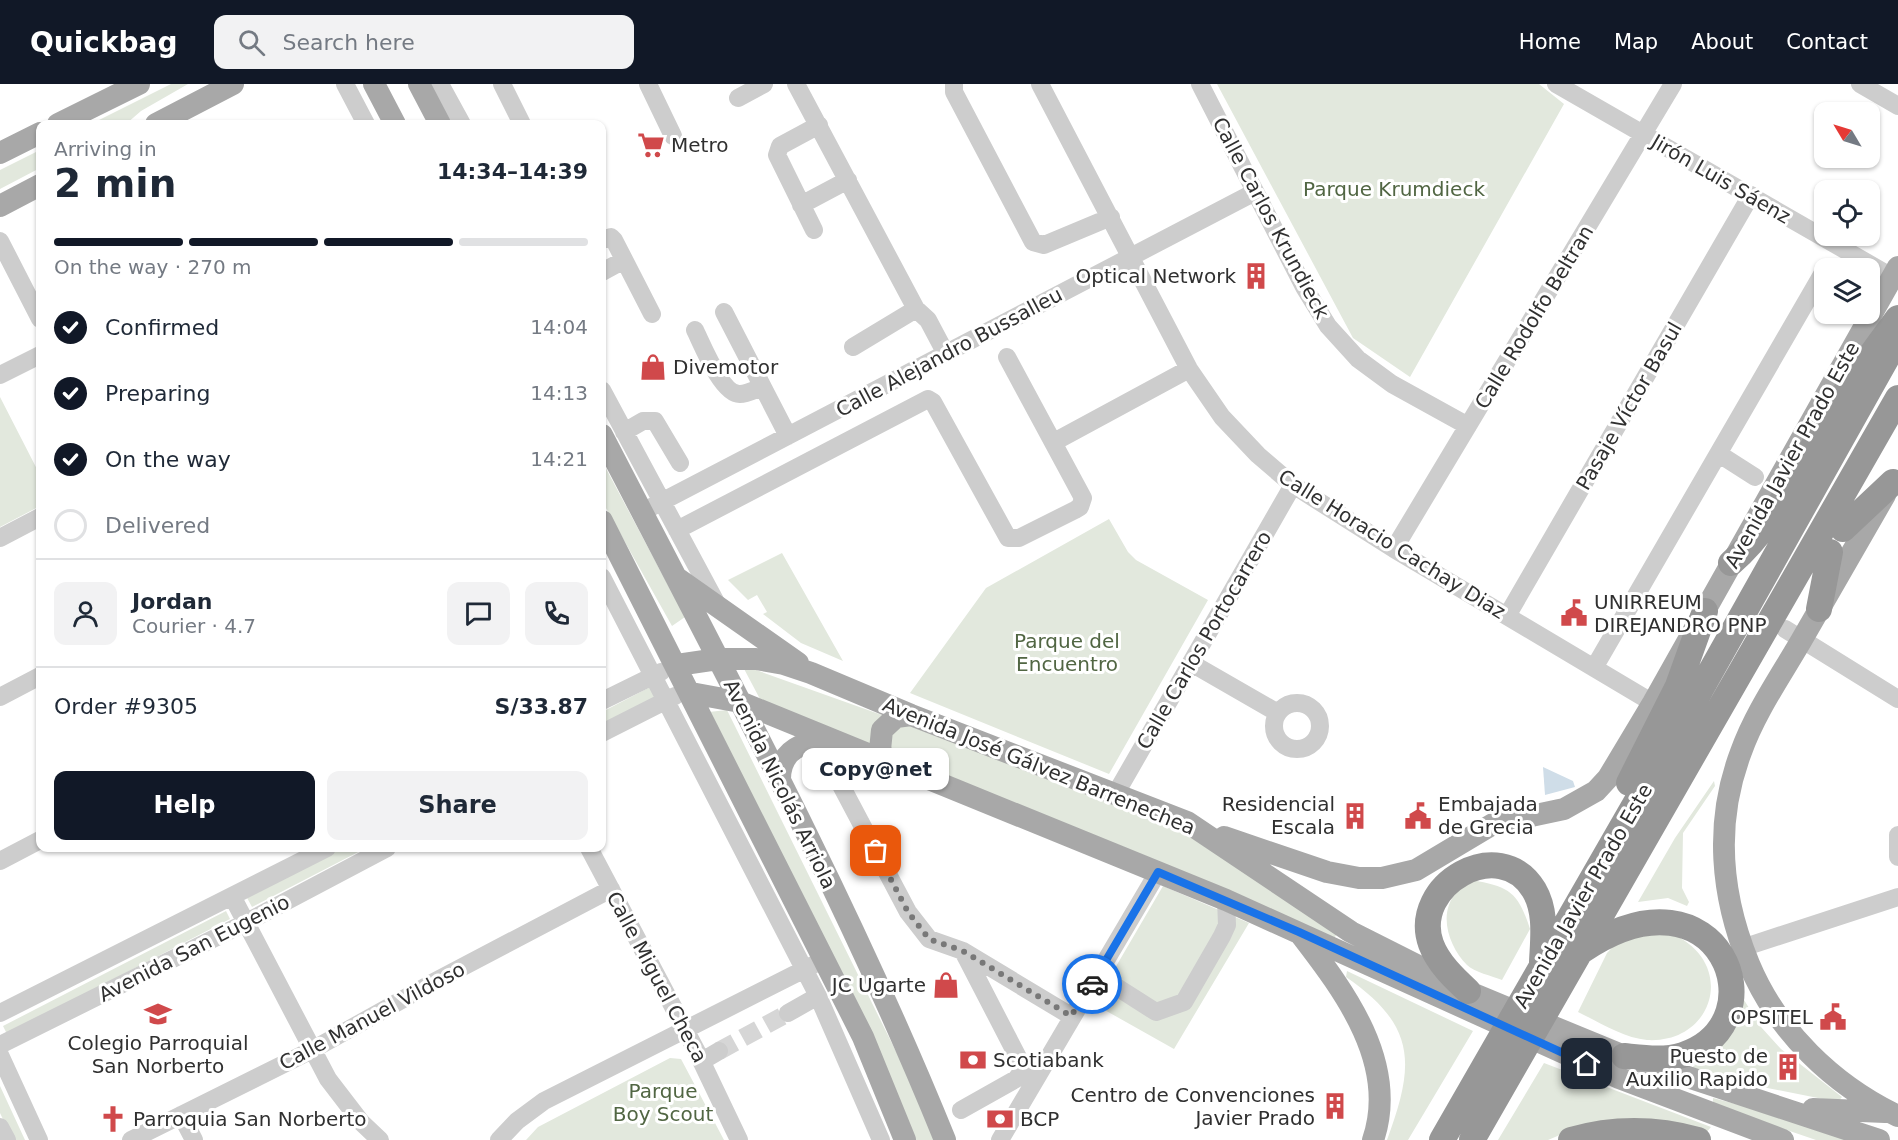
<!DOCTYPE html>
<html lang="en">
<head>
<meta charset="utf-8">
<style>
  body { margin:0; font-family:"DejaVu Sans",sans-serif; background:#f2f2f3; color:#1f2937; height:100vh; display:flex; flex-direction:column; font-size:22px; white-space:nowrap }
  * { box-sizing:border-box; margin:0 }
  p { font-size:20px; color:#747a83 }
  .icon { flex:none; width:33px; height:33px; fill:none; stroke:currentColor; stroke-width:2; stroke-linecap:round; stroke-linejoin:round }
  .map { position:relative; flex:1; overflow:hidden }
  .details { position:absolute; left:36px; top:36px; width:570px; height:732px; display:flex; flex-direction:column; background:#fff; border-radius:12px; box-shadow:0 2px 4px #0004 }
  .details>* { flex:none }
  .needle { width:39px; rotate:308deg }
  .tools { position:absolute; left:1814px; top:18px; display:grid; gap:12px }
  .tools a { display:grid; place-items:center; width:66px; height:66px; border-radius:12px; background:#fff; box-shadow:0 2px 4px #0004; font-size:30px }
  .pin { position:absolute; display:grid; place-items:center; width:51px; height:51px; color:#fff; margin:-26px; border-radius:12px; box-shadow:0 3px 9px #0006 }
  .courier { position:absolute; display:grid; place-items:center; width:60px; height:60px; margin:-30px; border:4px solid #1a73e8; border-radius:50%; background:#fff; color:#222; box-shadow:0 2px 8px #0007 }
  .bubble { position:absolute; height:42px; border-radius:12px; background:#fff; box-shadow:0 2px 4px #0004; font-size:20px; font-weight:800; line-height:42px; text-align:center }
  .overview em { font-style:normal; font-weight:800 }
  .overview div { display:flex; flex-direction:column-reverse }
  .overview { display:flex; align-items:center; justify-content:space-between; height:102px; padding:0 18px }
  h1 { font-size:39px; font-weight:800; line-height:45px }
  .bar { display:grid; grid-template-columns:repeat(4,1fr); gap:9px 6px; align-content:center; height:72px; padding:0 18px }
  .bar i { height:8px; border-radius:4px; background:#e0e1e3 }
  .bar .active { background:#111827 }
  .bar p { grid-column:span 4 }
  .line { display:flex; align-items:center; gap:15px; padding:0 18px; border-top:2px solid #e0e1e3 }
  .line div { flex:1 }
  .round { display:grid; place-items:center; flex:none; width:63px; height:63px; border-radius:12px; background:#f2f2f3 }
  ol { padding:0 18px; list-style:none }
  li { display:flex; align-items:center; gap:18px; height:66px }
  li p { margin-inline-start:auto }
  li .icon { padding:6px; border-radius:50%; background:#111827; color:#fff; stroke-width:4 }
  li:last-child { color:#747a83 }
  li i { width:33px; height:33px; border:3px solid #e0e1e3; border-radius:50% }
  .cta { display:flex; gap:12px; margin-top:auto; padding:12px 18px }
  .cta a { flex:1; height:69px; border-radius:12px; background:#111827; color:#fff; font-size:24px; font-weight:800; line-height:69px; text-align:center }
  .cta a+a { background:#f2f2f3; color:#1f2937 }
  header { display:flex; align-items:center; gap:36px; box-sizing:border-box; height:84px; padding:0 30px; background:#111827; color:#fff }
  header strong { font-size:28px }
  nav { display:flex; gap:33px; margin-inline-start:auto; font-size:21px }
  .search { width:420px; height:54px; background:#f2f2f3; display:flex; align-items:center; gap:15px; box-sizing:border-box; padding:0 21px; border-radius:12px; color:#747a83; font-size:22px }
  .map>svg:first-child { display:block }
  .green { fill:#e2e8dd }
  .water { fill:#cfdde8 }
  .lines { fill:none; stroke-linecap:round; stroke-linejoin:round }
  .minor-tunnel { stroke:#d6d6d6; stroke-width:18; stroke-dasharray:18 9; stroke-linecap:butt }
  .minor { stroke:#cdcdcd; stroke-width:18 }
  .major { stroke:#a8a8a8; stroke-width:22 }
  .highway { stroke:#979797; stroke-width:26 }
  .done { stroke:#787878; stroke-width:6; stroke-dasharray:0 10.8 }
  .route { stroke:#1a73e8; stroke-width:8 }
  .labels { text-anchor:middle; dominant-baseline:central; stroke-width:6; stroke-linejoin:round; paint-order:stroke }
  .poi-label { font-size:20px; fill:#303030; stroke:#fff; text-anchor:start }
  .street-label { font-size:20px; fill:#303030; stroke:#fff }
  .park-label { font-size:20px; fill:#516643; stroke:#fff }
</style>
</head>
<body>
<header>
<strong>Quickbag</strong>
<div class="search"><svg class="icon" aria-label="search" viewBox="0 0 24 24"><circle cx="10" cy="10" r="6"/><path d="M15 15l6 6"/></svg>Search here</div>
<nav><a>Home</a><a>Map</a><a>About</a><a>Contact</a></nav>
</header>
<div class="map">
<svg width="1898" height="1056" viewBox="0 0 1898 1056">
  <rect width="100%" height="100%" fill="#fff"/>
  <path class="green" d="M171,0H188L141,27L126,40H91Z
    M1217,0H1539L1564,20L1410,293L1353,254Z
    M40,66V84L0,105V86Z
    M0,313L40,391V422L0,443Z
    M602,377L685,533L672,542L602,417Z
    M1109,435L1128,468L1136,476L1208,516L1109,690L910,609L986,504Z
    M782,469L843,577L801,559L763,530L767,528L757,511L748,516L728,496Z
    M742,581L1131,720L1215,762L1337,849L1334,855L761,617Z
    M652,602L657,613L602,642V628Z
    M727,626L921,1018L934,1056H911L709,628Z
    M1714,697L1715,702L1683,749L1682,804L1689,818L1687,822L1668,814L1638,818L1675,754Z
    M335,764H366L252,823L245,810Z
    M1472,796C1510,803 1518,808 1530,845L1502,896C1492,892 1474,888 1467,881C1449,863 1437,829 1457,808C1461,803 1467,800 1472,796Z
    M1163,802L1249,839L1174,965L1094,920Z
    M226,827L230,835L7,950L3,942Z
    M1670,849C1738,877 1715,960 1647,956C1624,954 1599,938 1578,928L1607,869L1622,853Z
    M1347,887L1473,947L1408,1056H1387C1415,980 1417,942 1346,893Z
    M1739,908L1761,943L1781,965L1842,1013L1838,1018L1687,988L1720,959Z
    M670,974L681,975L724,1056H526L538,1043Z
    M1544,979L1711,1043L1705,1050L1567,1048L1548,1056H1498Z
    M0,1002L25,1056H13L0,1029Z
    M1713,1014L1770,1029L1852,1056H1816L1713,1021Z"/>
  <path class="water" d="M1543,683L1573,697L1575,703L1545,711Z"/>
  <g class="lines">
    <path class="minor-tunnel" d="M719,967L788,929"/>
    <path class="minor" d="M345,0L366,40
      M440,0L462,40
      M502,0L522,40
      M648,0L673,52
      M796,0L916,225L853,263
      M954,0V8L1033,158L1044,161L1111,133
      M1040,0L1189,285L1222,333L1258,371L1293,401L1394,465L1653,619
      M1200,0L1304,203L1328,242L1358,275L1392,300L1468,342
      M1556,0L1892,193
      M1860,0L1898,22
      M738,14L764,0
      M801,121L848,96
      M814,146L777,71L780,62L819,41
      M602,156L611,153L614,156L652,230
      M0,157L40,235
      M602,188L624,176
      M916,225L928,236L946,270
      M724,228L788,352
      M695,246C702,260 722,311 740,310C747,310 756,305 762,303
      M0,291L40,271
      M602,306L718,522
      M624,348L643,337H655L680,379
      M1054,358L1189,285
      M1719,370L1755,393
      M642,428L1255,108
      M677,446L928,315L933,318L1008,454H1019L1075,426L1080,423L1083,414L1007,273
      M0,454L40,433
      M1394,465L1673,0
      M602,493L818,912L881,1056
      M1507,532L1751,111
      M1785,545L1898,615
      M1191,579L1278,629
      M1594,584L1824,187
      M0,613L40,592
      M602,617L661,588
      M1274 642a23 23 0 1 1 46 0a23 23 0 1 1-46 0Z
      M602,649L675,612
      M835,690L908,828L929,855L963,867L1071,932
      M1115,711L1293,401
      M1898,751V773
      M589,764L697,968L739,1056
      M0,777L40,756
      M232,812L328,995L361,1038L380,1056
      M1742,864L1898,813
      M1096,894L1112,900L1156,928L1184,918L1222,852L1227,841L1226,816
      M0,929L327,764
      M788,929L818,912
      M0,961L245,839L387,764
      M0,971L39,1056
      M702,977L719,967
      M961,1026L1016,995L1024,985L964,869
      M181,1031L194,1056
      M0,1043L7,1056
      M131,1056L312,966L432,899L611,805
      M499,1056L517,1037L544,1017L813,881
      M1000,1056L1158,788"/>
    <path class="major" d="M374,0L395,40
      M419,0L440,40
      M58,40L139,0
      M156,40L233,0
      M0,69L40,49
      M0,122L40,101
      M602,351C722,583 847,814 945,1056
      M1885,411C1857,460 1829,508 1801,557C1780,593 1755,629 1741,668C1714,739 1721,812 1749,880C1777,947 1833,1001 1898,1032
      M602,437L863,953L905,1056
      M677,494L798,579
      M677,581L718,575H756L784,580L811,589L911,631L1187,738L1351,848L1476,911L1624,972L1879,1056
      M691,609L740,618L1226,816L1619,994L1783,1056
      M888,678L880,666L882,646L896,633L911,631
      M780,697C779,665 804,656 832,658
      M1224,753L1327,788L1359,794H1382L1416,786L1493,740L1564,725L1596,707L1608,694L1653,619L1898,183
      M1301,851C1345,908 1399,980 1373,1056
      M1813,1025L1885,1028"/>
    <path class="highway" d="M1843,445L1893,398
      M1731,479C1778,438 1803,377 1835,324C1854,293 1876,264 1898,234
      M1819,525L1830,468
      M1629,699L1678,602L1705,527
      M1583,866C1720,774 1782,938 1683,971C1664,977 1644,974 1624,972
      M1468,907C1454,894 1438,879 1431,860C1410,801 1500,749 1534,806C1547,828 1543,855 1542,878
      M1442,1056L1684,635L1898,254
      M1472,1056L1898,314
      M1571,1056C1613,1044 1655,1044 1698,1056"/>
  </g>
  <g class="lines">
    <path class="done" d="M876,767L908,828L929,855L963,867L1071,932L1092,900"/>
    <path class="route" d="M1092,900L1158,788L1299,848L1587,980"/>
  </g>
  <defs>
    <symbol id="supermarket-bare" viewBox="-9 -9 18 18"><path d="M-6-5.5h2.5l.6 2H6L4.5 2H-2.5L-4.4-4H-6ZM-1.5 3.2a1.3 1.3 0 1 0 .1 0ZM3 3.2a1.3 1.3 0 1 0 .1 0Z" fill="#d0494b" stroke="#fff" stroke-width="2.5" paint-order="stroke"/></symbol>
    <symbol id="building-bare" viewBox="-9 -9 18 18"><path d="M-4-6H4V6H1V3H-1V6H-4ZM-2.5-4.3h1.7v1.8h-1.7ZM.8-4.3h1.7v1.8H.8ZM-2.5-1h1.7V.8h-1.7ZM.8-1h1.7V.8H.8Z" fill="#d0494b" stroke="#fff" stroke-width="2.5" paint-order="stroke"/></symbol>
    <symbol id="shop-bare" viewBox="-9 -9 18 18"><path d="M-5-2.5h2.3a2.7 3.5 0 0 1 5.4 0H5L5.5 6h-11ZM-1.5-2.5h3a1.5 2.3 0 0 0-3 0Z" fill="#d0494b" stroke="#fff" stroke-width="2.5" paint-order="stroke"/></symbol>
    <symbol id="civic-bare" viewBox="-9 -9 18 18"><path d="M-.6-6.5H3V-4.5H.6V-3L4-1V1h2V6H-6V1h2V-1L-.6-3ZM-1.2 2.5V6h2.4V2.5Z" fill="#d0494b" stroke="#fff" stroke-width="2.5" paint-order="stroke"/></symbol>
    <symbol id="school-bare" viewBox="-9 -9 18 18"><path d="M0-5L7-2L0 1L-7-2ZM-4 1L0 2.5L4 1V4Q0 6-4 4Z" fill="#d0494b" stroke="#fff" stroke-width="2.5" paint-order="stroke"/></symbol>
    <symbol id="bank-bare" viewBox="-9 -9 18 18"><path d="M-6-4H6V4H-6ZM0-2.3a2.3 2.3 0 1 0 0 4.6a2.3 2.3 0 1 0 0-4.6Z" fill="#d0494b" stroke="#fff" stroke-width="2.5" paint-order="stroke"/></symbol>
    <symbol id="church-bare" viewBox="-9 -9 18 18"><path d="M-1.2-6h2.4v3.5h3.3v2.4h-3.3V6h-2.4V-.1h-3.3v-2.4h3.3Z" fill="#d0494b" stroke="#fff" stroke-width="2.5" paint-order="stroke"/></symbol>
  </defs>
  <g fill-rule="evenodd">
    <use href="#supermarket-bare" x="632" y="42" width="38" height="38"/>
    <use href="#building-bare" x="1237" y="173" width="38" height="38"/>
    <use href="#shop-bare" x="634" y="264" width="38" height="38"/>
    <use href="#civic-bare" x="1555" y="510" width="38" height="38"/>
    <use href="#building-bare" x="1336" y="713" width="38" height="38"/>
    <use href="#civic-bare" x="1399" y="713" width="38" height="38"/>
    <use href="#shop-bare" x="927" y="882" width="38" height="38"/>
    <use href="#school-bare" x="139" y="911" width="38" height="38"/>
    <use href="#civic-bare" x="1814" y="914" width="38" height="38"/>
    <use href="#bank-bare" x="954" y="957" width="38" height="38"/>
    <use href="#building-bare" x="1769" y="964" width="38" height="38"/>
    <use href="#building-bare" x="1316" y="1003" width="38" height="38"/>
    <use href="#church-bare" x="94" y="1016" width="38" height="38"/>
    <use href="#bank-bare" x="981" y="1016" width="38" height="38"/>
  </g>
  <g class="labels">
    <g class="poi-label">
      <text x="671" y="61">Metro</text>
      <text x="1236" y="192" text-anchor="end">Optical Network</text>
      <text x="673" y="283">Divemotor</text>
      <text x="1594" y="518">UNIRREUM<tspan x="1594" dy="23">DIREJANDRO PNP</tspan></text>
      <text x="1335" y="720" text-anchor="end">Residencial<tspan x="1335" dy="23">Escala</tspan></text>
      <text x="1438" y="720">Embajada<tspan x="1438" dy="23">de Grecia</tspan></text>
      <text x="926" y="901" text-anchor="end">JC Ugarte</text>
      <text x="1813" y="933" text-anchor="end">OPSITEL</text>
      <text x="158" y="959" text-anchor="middle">Colegio Parroquial<tspan x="158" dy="23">San Norberto</tspan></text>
      <text x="1768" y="972" text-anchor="end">Puesto de<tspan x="1768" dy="23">Auxilio Rapido</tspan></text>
      <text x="993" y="976">Scotiabank</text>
      <text x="1315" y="1011" text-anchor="end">Centro de Convenciones<tspan x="1315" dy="23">Javier Prado</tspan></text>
      <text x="133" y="1035">Parroquia San Norberto</text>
      <text x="1020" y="1035">BCP</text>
    </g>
    <g class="street-label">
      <text transform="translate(1721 95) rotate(30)">Jirón Luis Sáenz</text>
      <text transform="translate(1271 134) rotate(62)">Calle Carlos Krundieck</text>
      <text transform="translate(1534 233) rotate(-59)">Calle Rodolfo Beltran</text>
      <text transform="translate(949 268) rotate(-28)">Calle Alejandro Bussalleu</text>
      <text transform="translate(1629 322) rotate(-60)">Pasaje Víctor Basul</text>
      <text transform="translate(1792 371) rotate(-61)">Avenida Javier Prado Este</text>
      <text transform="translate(1392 460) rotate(32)">Calle Horacio Cachay Diaz</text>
      <text transform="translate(1204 556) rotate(-60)">Calle Carlos Portocarrero</text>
      <text transform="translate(1039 682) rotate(22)">Avenida José Gálvez Barrenechea</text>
      <text transform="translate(780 700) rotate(64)">Avenida Nicolás Arriola</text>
      <text transform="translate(1583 812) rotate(-60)">Avenida Javier Prado Este</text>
      <text transform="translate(194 864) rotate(-27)">Avenida San Eugenio</text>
      <text transform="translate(657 893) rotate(62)">Calle Miguel Checa</text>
      <text transform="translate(372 932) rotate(-28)">Calle Manuel Vildoso</text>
    </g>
    <g class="park-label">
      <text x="1394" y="105">Parque Krumdieck</text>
      <text x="1067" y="557">Parque del<tspan x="1067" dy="23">Encuentro</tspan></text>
      <text x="663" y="1007">Parque<tspan x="663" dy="23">Boy Scout</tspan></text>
    </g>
  </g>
</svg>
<div class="tools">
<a><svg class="needle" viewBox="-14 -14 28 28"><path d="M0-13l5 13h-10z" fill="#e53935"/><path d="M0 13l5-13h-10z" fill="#747a83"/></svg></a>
<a><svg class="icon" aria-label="locate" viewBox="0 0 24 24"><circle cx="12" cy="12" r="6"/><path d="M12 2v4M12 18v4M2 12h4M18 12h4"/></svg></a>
<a><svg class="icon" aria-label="layers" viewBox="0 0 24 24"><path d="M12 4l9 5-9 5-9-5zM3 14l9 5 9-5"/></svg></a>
</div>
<div class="pin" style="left:876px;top:767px;background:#ea580c"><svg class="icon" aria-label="bag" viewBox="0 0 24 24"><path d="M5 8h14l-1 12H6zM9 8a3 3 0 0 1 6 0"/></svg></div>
<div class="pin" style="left:1587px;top:980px;background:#1f2937"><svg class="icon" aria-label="home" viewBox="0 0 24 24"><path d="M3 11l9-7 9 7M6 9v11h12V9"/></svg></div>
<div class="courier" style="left:1092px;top:900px"><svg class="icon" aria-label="car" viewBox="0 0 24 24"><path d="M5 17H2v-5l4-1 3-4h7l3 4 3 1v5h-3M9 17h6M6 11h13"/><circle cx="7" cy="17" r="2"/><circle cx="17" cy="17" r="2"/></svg></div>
<div class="bubble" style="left:802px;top:664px;width:147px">Copy@net</div>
<section class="details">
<div class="overview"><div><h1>2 min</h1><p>Arriving in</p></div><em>14:34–14:39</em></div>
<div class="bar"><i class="active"></i><i class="active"></i><i class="active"></i><i></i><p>On the way · 270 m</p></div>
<ol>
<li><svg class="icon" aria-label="check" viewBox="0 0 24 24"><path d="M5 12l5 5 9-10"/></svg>Confirmed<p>14:04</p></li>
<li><svg class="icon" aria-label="check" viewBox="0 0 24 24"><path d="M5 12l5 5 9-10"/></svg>Preparing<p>14:13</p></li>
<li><svg class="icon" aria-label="check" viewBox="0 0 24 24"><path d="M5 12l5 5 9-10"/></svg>On the way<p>14:21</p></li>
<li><i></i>Delivered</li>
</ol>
<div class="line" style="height:108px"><a class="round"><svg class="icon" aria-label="person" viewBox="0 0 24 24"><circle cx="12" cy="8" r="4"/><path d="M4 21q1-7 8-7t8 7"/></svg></a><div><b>Jordan</b><p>Courier · 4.7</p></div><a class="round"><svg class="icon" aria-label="chat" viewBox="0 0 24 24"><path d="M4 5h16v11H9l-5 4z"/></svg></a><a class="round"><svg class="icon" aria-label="phone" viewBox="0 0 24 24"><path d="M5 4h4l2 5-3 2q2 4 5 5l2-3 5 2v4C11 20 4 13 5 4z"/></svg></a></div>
<div class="line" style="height:78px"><div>Order #9305</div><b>S/33.87</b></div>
<div class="cta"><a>Help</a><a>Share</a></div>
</section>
</div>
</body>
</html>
